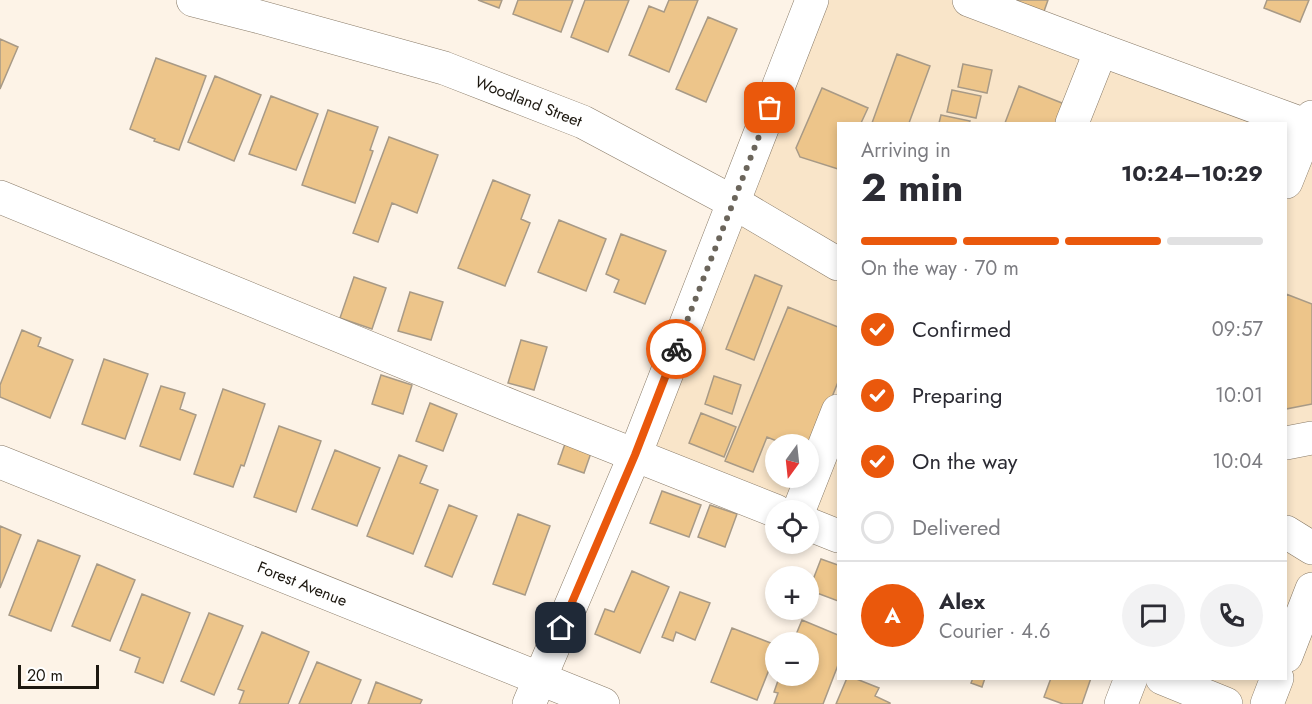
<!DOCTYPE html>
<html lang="en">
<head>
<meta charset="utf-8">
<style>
  body { margin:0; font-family:Jost,sans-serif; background:#f2f2f3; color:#2b2b33; height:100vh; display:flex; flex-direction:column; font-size:22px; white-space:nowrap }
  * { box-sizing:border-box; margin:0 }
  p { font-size:20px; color:#7c7c81 }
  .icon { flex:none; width:33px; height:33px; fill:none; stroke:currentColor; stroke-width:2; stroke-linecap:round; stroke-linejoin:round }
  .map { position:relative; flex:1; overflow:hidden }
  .sheet { position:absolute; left:837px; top:122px; width:450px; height:558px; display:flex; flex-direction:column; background:#fff; border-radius:0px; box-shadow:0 3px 9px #0003 }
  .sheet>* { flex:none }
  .needle { width:39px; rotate:195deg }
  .controls { position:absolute; left:765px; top:434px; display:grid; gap:12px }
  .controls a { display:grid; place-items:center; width:54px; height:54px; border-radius:50%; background:#fff; box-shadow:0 3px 9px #0003; font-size:30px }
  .scale { position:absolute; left:18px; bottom:15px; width:81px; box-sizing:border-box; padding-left:6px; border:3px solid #1d1810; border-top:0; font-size:16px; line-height:21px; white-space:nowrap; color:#1d1810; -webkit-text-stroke:4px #fff; paint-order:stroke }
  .pin { position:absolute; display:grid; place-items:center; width:51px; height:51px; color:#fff; margin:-26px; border-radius:12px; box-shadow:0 3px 9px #0006 }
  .courier { position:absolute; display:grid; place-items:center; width:60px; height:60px; margin:-30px; border:4px solid #ea580c; border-radius:50%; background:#fff; color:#222; box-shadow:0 2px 8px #0007 }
  .summary em { font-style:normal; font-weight:700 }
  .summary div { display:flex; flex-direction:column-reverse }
  .summary { display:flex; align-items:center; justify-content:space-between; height:102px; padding:0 24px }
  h1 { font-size:39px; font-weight:700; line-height:45px }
  .bar { display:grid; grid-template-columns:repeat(4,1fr); gap:9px 6px; align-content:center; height:72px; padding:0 24px }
  .bar i { height:8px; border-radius:4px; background:#e1e1e2 }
  .bar .selected { background:#ea580c }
  .bar p { grid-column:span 4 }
  .line { display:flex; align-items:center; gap:15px; padding:0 24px; border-top:2px solid #e1e1e2 }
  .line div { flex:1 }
  .round { display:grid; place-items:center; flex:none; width:63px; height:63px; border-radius:32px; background:#f2f2f3 }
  ol { padding:0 24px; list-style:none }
  li { display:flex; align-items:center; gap:18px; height:66px }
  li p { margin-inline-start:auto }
  li .icon { padding:6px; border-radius:50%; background:#ea580c; color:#fff; stroke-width:4 }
  li:last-child { color:#7c7c81 }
  li i { width:33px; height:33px; border:3px solid #e1e1e2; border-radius:50% }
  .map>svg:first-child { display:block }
  .built { fill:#f9e5c9; fill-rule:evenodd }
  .building { fill:#edc58a; stroke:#a89a86; stroke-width:1.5 }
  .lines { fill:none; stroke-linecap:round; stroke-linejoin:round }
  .minor-casing { stroke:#897b68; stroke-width:34 }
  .minor { stroke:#fff; stroke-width:33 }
  .done { stroke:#6b655b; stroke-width:6; stroke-dasharray:0 10.8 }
  .route { stroke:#ea580c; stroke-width:8 }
  .labels { text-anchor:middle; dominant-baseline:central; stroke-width:4.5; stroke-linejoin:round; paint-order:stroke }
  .street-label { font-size:16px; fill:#1d1810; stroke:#fff }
</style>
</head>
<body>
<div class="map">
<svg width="1312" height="704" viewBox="0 0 1312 704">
  <rect width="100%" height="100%" fill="#fdf3e7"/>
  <path class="built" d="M812,0H969L1312,117V704H1121L1131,678H1286V123H838V536L635,455ZM776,444H808V477H776Z"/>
  <path class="building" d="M478,0H502L499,8Z
    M518,0H573L561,32L513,14Z
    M585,0H629L608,52L571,37Z
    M669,0H698L669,72L629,55L649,6L664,12Z
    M1018,0H1048L1042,17L1016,8Z
    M1267,0H1309L1300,22L1264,8Z
    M708,17L737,29L706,102L676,89Z
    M0,39L18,47L0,89Z
    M897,54L930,66L909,123H872Z
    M156,58L206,76L179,150L154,141L155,139L130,129Z
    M963,64L992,70L987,93L958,87Z
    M215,76L261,95L234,161L188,142Z
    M1019,86L1067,105L1059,123H1005Z
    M822,88L868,108L861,123H838V169L800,157L796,148Z
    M952,90L981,96L976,118L947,112Z
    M271,96L318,114L296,170L249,154Z
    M328,110L378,127L370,150L373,151L355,203L302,185Z
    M941,115L970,121L969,123H939Z
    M389,137L438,155L417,213L392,203L378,242L353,233Z
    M493,180L530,195L521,219L530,223L505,286L458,268Z
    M559,220L606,239L586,291L538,272Z
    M621,234L666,251L645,304L614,292L619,280L606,274Z
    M755,275L782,286L754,360L726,349Z
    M354,277L386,288L372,329L340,318Z
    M410,292L443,302L431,340L398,331Z
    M1286,294L1312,304V404L1286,409Z
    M788,307L838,327V382L809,454L808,444H784L767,437L753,472L725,461Z
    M22,330L41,338L38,346L73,360L50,418L0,397V385Z
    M521,340L547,347L534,390L508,383Z
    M104,359L148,374L125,439L82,424Z
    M381,375L412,385L403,414L372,404Z
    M714,376L741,385L732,414L705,404Z
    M161,386L185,393L180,409L196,415L180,460L140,446Z
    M223,389L265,404L244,466L241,465L233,487L194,474Z
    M430,403L457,414L443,451L416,441Z
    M701,413L736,427L724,457L689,443Z
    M279,426L321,441L296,512L254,497Z
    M566,441L592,450L584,473L558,464Z
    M335,450L380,468L357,526L312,509Z
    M399,455L427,466L420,483L438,490L413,554L367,536Z
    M662,491L701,505L689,537L650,523Z
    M449,505L477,516L452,577L425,566Z
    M710,505L737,514L725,547L698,537Z
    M518,514L550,526L525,595L493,584Z
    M0,526L21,535L0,588Z
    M38,540L80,556L51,631L9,615Z
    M821,559L838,565V601L809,590Z
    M97,564L135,580L110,641L72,626Z
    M632,571L669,587L640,653L595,634L605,609L614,612Z
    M680,592L710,603L695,640L676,632L673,641L662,637Z
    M142,594L190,613L163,683L135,672L140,658L120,650Z
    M209,613L243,626L214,695L181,681Z
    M802,620L838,635V665L823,704H774L778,693L774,692L780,675H808V642H793Z
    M732,628L776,645V652L757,700L711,682Z
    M262,632L309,652L288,704H239L244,691L238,689Z
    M317,662L361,680L351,704H299Z
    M847,678H854L879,688L875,696L890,703V704H836Z
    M973,678H985L982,687L971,683Z
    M1051,678H1091L1082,704H1063L1044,697Z
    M376,682L422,700L420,704H368Z"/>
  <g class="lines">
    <defs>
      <g id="minor">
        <path id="s1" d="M193,0L256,16L444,68L583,122L733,202L838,264"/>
        <path d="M969,0L1101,50L1308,126"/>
        <path d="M1072,123L1101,50"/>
        <path d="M1286,182L1312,117"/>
        <path d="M0,197L516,408L776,511"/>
        <path d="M1286,443L1312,438"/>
        <path id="s2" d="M0,462L603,704"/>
        <path d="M799,510L838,411"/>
        <path d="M808,524L838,536"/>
        <path d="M1286,532L1312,548"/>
        <path d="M1286,656L1312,589"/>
        <path d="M1162,678L1226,704"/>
        <path d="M529,704L635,455L812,0"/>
        <path d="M1121,704L1131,678"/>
        <path d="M1267,704L1277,678"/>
      </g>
    </defs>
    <use href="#minor" class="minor-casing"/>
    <use href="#minor" class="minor"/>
  </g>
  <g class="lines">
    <path class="done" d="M676,349L770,108"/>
    <path class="route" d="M561,628L635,455L676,349"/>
  </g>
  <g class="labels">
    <g class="street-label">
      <text stroke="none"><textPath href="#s1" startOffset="351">Woodland Street</textPath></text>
      <text stroke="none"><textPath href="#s2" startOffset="326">Forest Avenue</textPath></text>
    </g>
  </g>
</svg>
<div class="controls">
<a><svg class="needle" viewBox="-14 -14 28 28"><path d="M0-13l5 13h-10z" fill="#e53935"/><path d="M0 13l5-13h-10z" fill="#7c7c81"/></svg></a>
<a><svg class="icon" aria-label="locate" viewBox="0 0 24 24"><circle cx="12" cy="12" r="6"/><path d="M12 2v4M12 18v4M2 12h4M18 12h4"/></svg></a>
<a>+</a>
<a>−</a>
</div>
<div class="scale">20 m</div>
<div class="pin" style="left:770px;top:108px;background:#ea580c"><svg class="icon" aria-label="bag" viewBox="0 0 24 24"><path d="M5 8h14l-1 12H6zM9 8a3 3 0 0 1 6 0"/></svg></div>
<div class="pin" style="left:561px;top:628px;background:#1f2937"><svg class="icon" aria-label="home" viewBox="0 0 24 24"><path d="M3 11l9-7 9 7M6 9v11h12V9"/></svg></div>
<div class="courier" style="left:676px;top:349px"><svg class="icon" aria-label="bike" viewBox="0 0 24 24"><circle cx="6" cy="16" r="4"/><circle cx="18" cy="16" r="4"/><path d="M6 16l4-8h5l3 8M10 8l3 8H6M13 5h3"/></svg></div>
<section class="sheet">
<div class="summary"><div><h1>2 min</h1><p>Arriving in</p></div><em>10:24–10:29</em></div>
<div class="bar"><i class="selected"></i><i class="selected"></i><i class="selected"></i><i></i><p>On the way · 70 m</p></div>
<ol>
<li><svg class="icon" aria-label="check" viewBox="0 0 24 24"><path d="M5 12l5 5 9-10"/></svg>Confirmed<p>09:57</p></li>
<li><svg class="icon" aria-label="check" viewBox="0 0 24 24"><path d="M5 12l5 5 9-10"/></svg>Preparing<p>10:01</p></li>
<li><svg class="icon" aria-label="check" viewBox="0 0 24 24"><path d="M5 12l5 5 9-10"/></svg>On the way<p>10:04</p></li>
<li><i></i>Delivered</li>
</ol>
<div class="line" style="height:108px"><b class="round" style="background:#ea580c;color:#fff">A</b><div><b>Alex</b><p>Courier · 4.6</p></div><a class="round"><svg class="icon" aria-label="chat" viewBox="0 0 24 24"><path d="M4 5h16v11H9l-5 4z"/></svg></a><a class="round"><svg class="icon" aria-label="phone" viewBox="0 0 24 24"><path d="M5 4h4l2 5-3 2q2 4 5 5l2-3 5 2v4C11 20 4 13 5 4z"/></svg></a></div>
</section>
</div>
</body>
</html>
